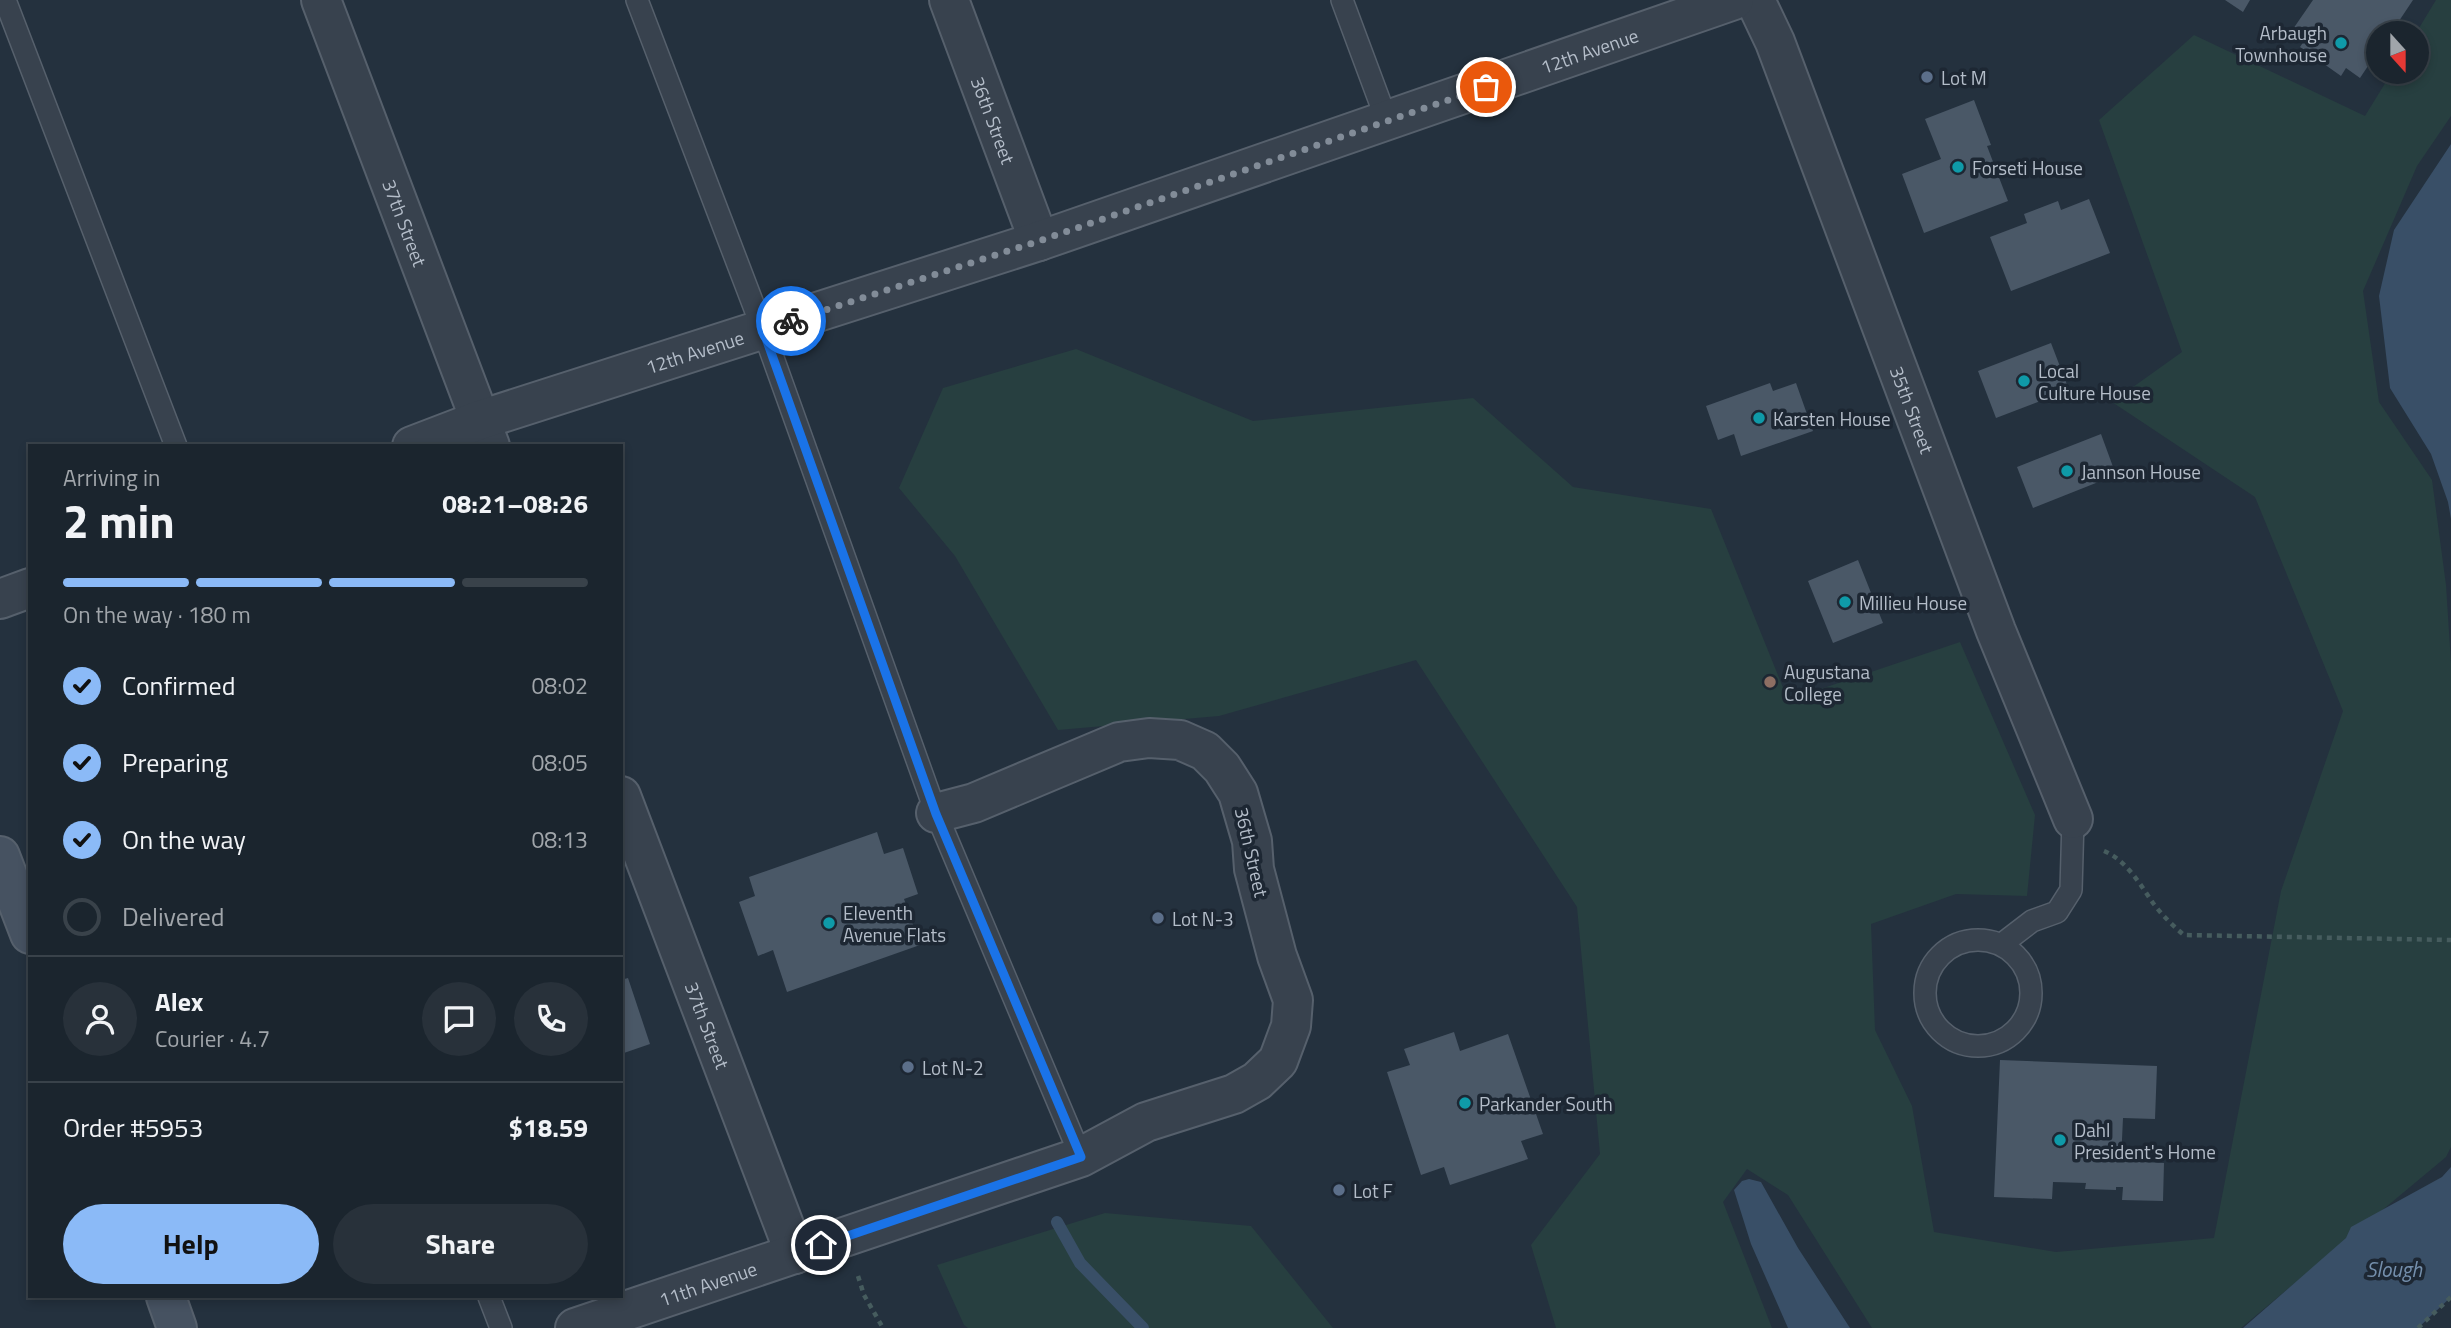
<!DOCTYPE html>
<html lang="en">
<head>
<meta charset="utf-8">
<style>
  body { margin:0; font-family:"Titillium Web",sans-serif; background:#28313a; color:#f1f3f6; height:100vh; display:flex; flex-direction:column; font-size:26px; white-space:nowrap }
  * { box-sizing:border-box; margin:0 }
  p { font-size:23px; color:#a0a5aa }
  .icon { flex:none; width:38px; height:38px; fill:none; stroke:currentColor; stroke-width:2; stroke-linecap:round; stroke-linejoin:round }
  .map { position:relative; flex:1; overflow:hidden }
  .side { position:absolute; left:28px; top:444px; width:595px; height:854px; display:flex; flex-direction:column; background:#1b252e; border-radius:0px; box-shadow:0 4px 10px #0003,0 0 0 2px #39424a }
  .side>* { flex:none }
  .needle { width:46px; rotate:159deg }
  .fabs { position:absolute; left:2366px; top:21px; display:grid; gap:14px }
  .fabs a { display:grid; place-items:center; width:63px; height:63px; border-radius:50%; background:#1b252e; box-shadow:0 4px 10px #0003,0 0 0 2px #39424a; font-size:35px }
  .pin { position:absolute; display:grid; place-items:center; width:60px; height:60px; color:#fff; margin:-30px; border:4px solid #fff; border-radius:50%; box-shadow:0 2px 7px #0007 }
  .courier { position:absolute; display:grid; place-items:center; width:70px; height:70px; margin:-35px; border:5px solid #1a73e8; border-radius:50%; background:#fff; color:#222; box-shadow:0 2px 9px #0007 }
  .head em { font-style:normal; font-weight:700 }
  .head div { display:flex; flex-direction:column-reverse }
  .head { display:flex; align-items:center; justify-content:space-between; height:119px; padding:0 35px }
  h1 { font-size:46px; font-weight:700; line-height:52px }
  .bar { display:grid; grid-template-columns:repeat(4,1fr); gap:10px 7px; align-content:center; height:84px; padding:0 35px }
  .bar i { height:9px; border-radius:5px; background:#39424a }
  .bar .on { background:#8bbaf7 }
  .bar p { grid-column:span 4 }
  .line { display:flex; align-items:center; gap:18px; padding:0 35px; border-top:2px solid #39424a }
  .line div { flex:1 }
  .round { display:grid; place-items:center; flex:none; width:74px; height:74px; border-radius:37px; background:#28313a }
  ol { padding:0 35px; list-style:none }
  li { display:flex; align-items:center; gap:21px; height:77px }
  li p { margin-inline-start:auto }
  li .icon { padding:7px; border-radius:50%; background:#8bbaf7; color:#111; stroke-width:4 }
  li:last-child { color:#a0a5aa }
  li i { width:38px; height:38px; border:4px solid #39424a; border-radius:50% }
  .button { display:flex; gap:14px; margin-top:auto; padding:14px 35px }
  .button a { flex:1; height:80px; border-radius:42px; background:#8bbaf7; color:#111; font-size:28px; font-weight:700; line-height:80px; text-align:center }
  .button a+a { background:#28313a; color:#f1f3f6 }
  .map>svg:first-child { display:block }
  .green { fill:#273f40 }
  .water { fill:#394f67 }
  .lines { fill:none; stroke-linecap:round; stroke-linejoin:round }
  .stream { stroke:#394f67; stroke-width:12 }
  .building { fill:#4a5867 }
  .lane-casing { stroke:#56606c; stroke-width:24 }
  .street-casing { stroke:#56606c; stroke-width:42 }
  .secondary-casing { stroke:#56606c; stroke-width:42 }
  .path { stroke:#465c5e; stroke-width:4.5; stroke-dasharray:5 5; stroke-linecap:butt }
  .lane { stroke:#38424e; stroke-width:21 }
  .street { stroke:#38424e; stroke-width:38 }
  .secondary { stroke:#465261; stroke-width:38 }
  .done { stroke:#828c98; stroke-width:7; stroke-dasharray:0 12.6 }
  .route { stroke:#1a73e8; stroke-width:9 }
  .culture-dot { fill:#0f9aa8; stroke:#1d2733; stroke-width:2.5 }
  .service-dot { fill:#5c6f8a; stroke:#1d2733; stroke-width:2.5 }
  .education-dot { fill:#8d6e63; stroke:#1d2733; stroke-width:2.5 }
  .labels { text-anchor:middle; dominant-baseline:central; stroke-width:7; stroke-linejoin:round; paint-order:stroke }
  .poi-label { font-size:19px; fill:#b4bdc9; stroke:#1d2733; text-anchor:start }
  .street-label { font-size:19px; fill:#b4bdc9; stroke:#1d2733 }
  .water-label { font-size:21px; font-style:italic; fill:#748fac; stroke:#1d2733 }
</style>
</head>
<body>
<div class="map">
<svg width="2451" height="1328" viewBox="0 0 2451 1328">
  <rect width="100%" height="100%" fill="#24313e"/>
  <path class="green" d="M2436,0H2451V116L2417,166L2363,291L2379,402L2432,480L2446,585L2451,663V1147L2446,1157L2241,1328H1872L1788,1195L1747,1169L1723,1202L1772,1328H1556L1531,1245L1600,1154L1577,907L1416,660L1219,716L1058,730L955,556L899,488L943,388L1076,349L1253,421L1473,398L1573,487L1711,509L1788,700L1960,642L2035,815L2027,896L1956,894L1871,924L1875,1030L1912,1106L1934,1232L2056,1252L2214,1238L2281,891L2343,711L2255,497L2112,402L2182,352L2099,120L2194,35L2365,116L2392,72H2417L2416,33Z
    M1105,1213L1251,1226L1333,1328H968L964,1325L937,1265Z"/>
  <path class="water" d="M2451,144V519L2448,502L2431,454L2390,388L2379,296L2394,230Z
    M2451,1167V1297L2418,1328H2243L2346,1238L2351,1227L2442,1177Z
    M1749,1179L1761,1182L1798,1248L1850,1328H1788L1751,1244L1734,1190L1742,1181Z"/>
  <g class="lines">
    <path class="stream" d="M1057,1222L1080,1263L1143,1328"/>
  </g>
  <path class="building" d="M2225,0H2250L2243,12Z
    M2313,0H2413L2391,33H2378V51L2360,78L2346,68L2341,76L2300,47L2306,38L2293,29Z
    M1974,100L1991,145L1987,146L2008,201L1924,233L1902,174L1941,159L1925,119Z
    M2089,199L2110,253L2011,291L1990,237L2027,223L2024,214L2058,201L2061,210Z
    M2051,343L2069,390L1996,418L1978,371Z
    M1770,383L1773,391L1796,383L1813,431L1741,456L1734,434L1718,440L1706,406Z
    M2101,434L2116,475L2033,508L2017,467Z
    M1858,560L1883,623L1833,643L1808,581Z
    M877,832L884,854L903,848L918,894L904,899L920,945L787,992L773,950L758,956L739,902L755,896L749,877Z
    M628,978L650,1044L621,1054V980Z
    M1454,1032L1460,1051L1508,1034L1543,1134L1521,1141L1528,1159L1450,1185L1444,1167L1421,1175L1387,1072L1410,1065L1404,1049Z
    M2000,1060L2157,1066L2155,1119L2123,1118L2121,1161L2164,1163L2163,1201L2122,1200L2123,1187H2116V1190L2085,1189L2086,1183L2053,1182L2052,1199L1994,1197Z"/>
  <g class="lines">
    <defs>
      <path id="lane" d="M5,0L176,446
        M637,0L763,330L936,813L1081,1157
        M1342,0L1387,121
        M1925 993a53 53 0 1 1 106 0a53 53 0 1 1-106 0Z
        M2002,944L2032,921L2057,912L2071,890L2073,819
        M489,1297L501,1328"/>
      <g id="street">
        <path id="s1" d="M321,0L490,446"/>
        <path id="s2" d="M949,0L1039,241"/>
        <path id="s3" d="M1755,0L1775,42L1996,631L2073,819"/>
        <path id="s4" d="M412,446L480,420L1039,241L1734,0"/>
        <path d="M0,599L30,588"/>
        <path id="s5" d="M621,796L795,1254"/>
        <path id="s6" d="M575,1328L1081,1157L1146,1122L1234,1094L1257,1081L1278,1061L1291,1026L1293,1000L1277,956L1254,869L1252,841L1238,793L1222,768L1205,751L1180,740L1149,738L1119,742L974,803L936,813"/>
      </g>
      <path id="secondary" d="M0,856L30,934
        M166,1297L177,1328"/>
    </defs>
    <use href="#lane" class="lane-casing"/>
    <use href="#street" class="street-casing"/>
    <use href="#secondary" class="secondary-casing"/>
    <path class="path" d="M2104,851C2126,860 2140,884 2153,903C2162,915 2173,926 2184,935L2451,940
      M858,1276L864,1295L883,1328
      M2418,1328L2451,1297"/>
    <use href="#lane" class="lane"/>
    <use href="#street" class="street"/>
    <use href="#secondary" class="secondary"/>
  </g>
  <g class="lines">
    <path class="done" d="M791,321L1039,241L1486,87"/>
    <path class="route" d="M791,321L763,330L936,814L1081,1157L821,1245"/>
  </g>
  <g class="culture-dot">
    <circle cx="2341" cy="43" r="7"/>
    <circle cx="1958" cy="167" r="7"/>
    <circle cx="2024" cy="381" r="7"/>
    <circle cx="1759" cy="418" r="7"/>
    <circle cx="2067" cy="471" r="7"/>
    <circle cx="1845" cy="602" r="7"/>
    <circle cx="829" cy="923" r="7"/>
    <circle cx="1465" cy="1103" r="7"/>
    <circle cx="2060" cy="1140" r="7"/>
  </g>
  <g class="service-dot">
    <circle cx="1927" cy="77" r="7"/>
    <circle cx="1158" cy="918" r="7"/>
    <circle cx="908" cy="1067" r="7"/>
    <circle cx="1339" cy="1190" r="7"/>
  </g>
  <circle class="education-dot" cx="1770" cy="682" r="7"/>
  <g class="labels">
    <g class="poi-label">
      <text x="2327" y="32" text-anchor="end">Arbaugh<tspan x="2327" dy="22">Townhouse</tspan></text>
      <text x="1941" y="77">Lot M</text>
      <text x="1972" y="167">Forseti House</text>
      <text x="2038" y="370">Local<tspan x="2038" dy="22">Culture House</tspan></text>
      <text x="1773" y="418">Karsten House</text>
      <text x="2081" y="471">Jannson House</text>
      <text x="1859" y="602">Millieu House</text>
      <text x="1784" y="671">Augustana<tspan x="1784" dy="22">College</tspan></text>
      <text x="843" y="912">Eleventh<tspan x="843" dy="22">Avenue Flats</tspan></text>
      <text x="1172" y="918">Lot N-3</text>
      <text x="922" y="1067">Lot N-2</text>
      <text x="1479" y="1103">Parkander South</text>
      <text x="2074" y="1129">Dahl<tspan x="2074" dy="22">President's Home</tspan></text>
      <text x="1353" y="1190">Lot F</text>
    </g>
    <g class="street-label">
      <text stroke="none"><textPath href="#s4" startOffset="1242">12th Avenue</textPath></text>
      <text stroke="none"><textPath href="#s2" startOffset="128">36th Street</textPath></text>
      <text stroke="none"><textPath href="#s1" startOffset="238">37th Street</textPath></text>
      <text stroke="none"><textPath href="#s4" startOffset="298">12th Avenue</textPath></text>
      <text stroke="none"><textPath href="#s3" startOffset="439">35th Street</textPath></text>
      <text transform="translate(1252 852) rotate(77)">36th Street</text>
      <text stroke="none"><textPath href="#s5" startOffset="245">37th Street</textPath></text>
      <text stroke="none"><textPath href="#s6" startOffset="140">11th Avenue</textPath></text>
    </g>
    <g class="water-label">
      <text x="2394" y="1269">Slough</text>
    </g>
  </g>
</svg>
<div class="fabs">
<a><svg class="needle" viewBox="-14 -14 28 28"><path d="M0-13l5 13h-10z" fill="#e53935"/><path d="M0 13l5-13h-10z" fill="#a0a5aa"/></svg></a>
</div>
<div class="pin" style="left:1486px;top:87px;background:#ea580c"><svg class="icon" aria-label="bag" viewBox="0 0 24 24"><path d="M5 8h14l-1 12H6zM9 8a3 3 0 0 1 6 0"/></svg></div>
<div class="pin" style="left:821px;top:1245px;background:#1f2937"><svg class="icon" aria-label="home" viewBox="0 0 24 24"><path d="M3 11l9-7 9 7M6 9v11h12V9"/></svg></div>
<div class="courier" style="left:791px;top:321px"><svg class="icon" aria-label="bike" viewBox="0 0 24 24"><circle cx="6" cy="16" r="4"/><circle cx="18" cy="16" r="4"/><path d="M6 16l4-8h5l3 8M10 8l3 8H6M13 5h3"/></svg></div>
<section class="side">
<div class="head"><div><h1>2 min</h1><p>Arriving in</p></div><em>08:21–08:26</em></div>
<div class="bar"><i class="on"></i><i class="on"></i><i class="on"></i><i></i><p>On the way · 180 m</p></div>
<ol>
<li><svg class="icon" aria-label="check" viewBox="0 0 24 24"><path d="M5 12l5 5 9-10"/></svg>Confirmed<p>08:02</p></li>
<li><svg class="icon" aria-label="check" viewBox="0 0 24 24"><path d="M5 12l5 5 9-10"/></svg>Preparing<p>08:05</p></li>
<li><svg class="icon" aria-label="check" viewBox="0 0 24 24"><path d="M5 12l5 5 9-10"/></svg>On the way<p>08:13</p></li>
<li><i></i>Delivered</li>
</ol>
<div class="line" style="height:126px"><a class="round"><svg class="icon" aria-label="person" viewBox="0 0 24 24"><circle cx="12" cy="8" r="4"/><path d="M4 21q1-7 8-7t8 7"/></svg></a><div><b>Alex</b><p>Courier · 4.7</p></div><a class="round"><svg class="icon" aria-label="chat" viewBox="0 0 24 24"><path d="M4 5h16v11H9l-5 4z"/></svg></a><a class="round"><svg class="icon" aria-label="phone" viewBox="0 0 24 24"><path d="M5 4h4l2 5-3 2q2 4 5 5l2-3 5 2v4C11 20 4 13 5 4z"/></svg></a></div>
<div class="line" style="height:91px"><div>Order #5953</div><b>$18.59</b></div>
<div class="button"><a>Help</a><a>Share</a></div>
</section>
</div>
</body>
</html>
